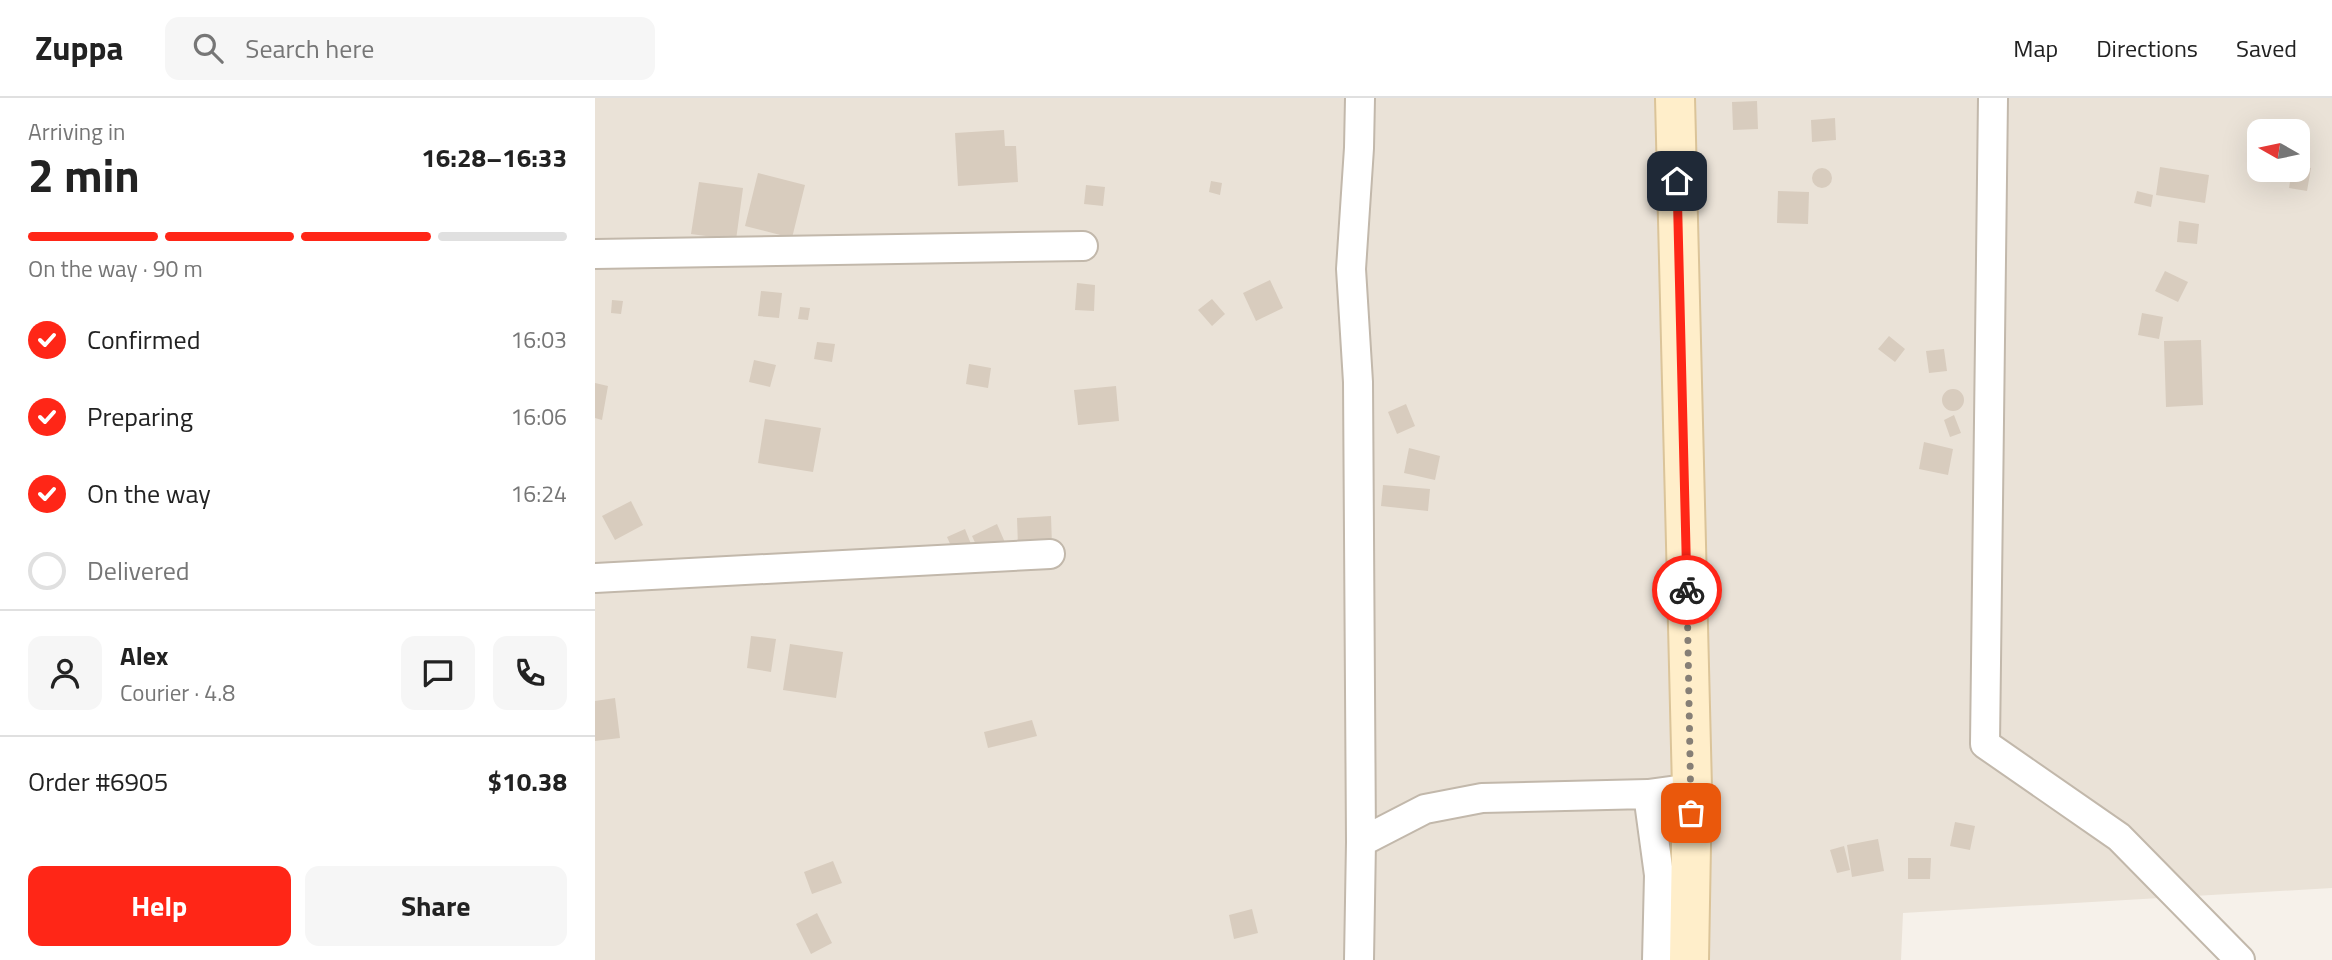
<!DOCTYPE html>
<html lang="en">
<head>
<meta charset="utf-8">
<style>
  body { margin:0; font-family:"Titillium Web",sans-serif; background:#f6f6f6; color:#222; height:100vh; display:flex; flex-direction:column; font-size:26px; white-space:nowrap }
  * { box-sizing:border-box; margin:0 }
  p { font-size:23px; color:#767676 }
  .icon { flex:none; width:38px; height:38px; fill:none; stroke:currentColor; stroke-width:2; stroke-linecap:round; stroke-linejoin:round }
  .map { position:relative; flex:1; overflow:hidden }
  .drawer { display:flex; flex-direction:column; background:#fff; width:595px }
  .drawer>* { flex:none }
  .needle { width:46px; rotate:279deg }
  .controls { position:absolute; left:1652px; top:21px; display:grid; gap:14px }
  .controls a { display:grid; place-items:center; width:63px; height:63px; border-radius:14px; background:#fff; box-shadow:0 7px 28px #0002; font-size:35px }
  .pin { position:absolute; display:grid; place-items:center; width:60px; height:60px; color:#fff; margin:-30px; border-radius:14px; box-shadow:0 4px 10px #0006 }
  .courier { position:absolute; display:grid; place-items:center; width:70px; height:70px; margin:-35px; border:5px solid #ff2617; border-radius:50%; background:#fff; color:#222; box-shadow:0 2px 9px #0007 }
  .headline em { font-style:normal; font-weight:700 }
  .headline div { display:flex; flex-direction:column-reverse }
  .headline { display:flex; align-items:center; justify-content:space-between; height:119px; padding:0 28px }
  h1 { font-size:46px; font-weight:700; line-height:52px }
  .bar { display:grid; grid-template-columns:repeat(4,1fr); gap:10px 7px; align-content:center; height:84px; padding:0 28px }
  .bar i { height:9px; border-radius:5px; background:#e0e0e0 }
  .bar .on { background:#ff2617 }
  .bar p { grid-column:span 4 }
  .line { display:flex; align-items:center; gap:18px; padding:0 28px; border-top:2px solid #e0e0e0 }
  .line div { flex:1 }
  .round { display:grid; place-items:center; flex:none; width:74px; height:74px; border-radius:14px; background:#f6f6f6 }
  ol { padding:0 28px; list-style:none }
  li { display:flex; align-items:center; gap:21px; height:77px }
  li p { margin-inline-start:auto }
  li .icon { padding:7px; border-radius:50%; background:#ff2617; color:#fff; stroke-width:4 }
  li:last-child { color:#767676 }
  li i { width:38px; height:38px; border:4px solid #e0e0e0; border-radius:50% }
  .action { display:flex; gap:14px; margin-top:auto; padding:14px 28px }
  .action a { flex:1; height:80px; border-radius:14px; background:#ff2617; color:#fff; font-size:28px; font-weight:700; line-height:80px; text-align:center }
  .action a+a { background:#f6f6f6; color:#222 }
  header { display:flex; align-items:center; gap:42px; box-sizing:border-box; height:98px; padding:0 35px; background:#fff; border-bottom:2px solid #e0e0e0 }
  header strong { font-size:33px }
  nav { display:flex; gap:38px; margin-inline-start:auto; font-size:24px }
  .search { width:490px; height:63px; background:#f6f6f6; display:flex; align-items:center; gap:18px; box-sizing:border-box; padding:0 24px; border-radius:14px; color:#767676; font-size:26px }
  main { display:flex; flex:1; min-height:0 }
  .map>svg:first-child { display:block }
  .residential { fill:#eae2d7; fill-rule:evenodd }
  .building { fill:#d8ccbe }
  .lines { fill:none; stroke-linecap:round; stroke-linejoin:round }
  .street-casing { stroke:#c2b8ab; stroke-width:32 }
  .secondary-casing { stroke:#dbc499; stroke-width:42 }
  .street { stroke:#fff; stroke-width:28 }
  .secondary { stroke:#ffeeca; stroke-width:38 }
  .done { stroke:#867f76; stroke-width:7; stroke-dasharray:0 12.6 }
  .route { stroke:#ff2617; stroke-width:9 }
</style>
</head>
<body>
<header>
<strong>Zuppa</strong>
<div class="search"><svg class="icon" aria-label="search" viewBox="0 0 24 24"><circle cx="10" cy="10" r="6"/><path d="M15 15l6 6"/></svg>Search here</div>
<nav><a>Map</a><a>Directions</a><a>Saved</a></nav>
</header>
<main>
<section class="drawer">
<div class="headline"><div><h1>2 min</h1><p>Arriving in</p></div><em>16:28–16:33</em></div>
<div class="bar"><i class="on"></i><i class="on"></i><i class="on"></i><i></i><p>On the way · 90 m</p></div>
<ol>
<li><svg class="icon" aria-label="check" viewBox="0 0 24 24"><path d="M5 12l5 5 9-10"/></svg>Confirmed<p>16:03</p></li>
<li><svg class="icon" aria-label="check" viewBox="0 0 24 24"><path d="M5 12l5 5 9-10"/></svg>Preparing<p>16:06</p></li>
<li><svg class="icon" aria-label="check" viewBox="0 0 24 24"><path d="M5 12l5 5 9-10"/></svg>On the way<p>16:24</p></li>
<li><i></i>Delivered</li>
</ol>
<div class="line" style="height:126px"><a class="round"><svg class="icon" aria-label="person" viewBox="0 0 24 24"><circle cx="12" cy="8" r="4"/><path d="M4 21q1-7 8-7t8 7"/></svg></a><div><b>Alex</b><p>Courier · 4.8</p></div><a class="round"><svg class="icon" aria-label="chat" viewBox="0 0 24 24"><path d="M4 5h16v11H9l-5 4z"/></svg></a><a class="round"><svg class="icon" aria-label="phone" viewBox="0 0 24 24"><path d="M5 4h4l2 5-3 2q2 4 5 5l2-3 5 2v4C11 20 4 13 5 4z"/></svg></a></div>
<div class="line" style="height:91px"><div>Order #6905</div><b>$10.38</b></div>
<div class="action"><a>Help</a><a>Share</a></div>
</section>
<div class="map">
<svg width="1737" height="862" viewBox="0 0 1737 862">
  <rect width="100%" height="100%" fill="#f6f1ea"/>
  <path class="residential" d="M0,0H1737V790L1308,815L1306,862H0ZM1664,33H1703V72H1664Z"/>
  <path class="building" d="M1162,3L1163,31L1138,32L1137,4Z
    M1240,20L1241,42L1217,44L1216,22Z
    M409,32L410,48H421L423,84L363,88L360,35Z
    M1703,68L1716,70L1712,93L1694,90L1697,72H1703Z
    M1565,69L1614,77L1610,105L1561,97Z
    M1217 80a10 10 0 1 1 20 0a10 10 0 1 1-20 0Z
    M163,75L210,87L197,140L150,128Z
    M616,83L627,85L625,97L614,94Z
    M104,84L148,90L141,142L96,136Z
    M491,87L510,89L508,108L489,106Z
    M1183,93L1214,94L1213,126L1182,125Z
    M1542,93L1558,97L1556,109L1539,105Z
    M1584,123L1604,126L1602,146L1582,144Z
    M1570,173L1593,184L1583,204L1560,193Z
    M675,182L688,210L661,223L648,195Z
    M482,185L500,187L499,213L480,212Z
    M166,193L187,195L184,220L163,218Z
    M617,201L630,216L617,228L603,212Z
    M17,202L28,203L26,216L16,215Z
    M205,209L215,210L213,222L203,221Z
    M1547,215L1568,219L1564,241L1543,237Z
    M1294,238L1310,251L1300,264L1283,251Z
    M1606,242L1608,307L1571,309L1569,243Z
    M222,244L240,246L237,264L219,261Z
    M1349,251L1352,273L1334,275L1331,253Z
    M159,262L181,267L175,289L154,284Z
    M374,266L396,270L393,290L371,286Z
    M0,285L13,288L7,322L0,320Z
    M521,288L524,323L483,327L479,292Z
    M1347 302a11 11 0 1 1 22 0a11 11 0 1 1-22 0Z
    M811,306L820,328L802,336L793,314Z
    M1359,317L1366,335L1355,339L1349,322Z
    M170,321L226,330L218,374L163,365Z
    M1329,344L1358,351L1353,377L1324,371Z
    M814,350L845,358L840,382L809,375Z
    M788,387L835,391L833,413L786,408Z
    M36,403L48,427L20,442L7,418Z
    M456,418L457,447L423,448L422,420Z
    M402,426L412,449L387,460L377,438Z
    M370,431L378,451L361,459L352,439Z
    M156,538L181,541L176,574L152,570Z
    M195,546L248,554L241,600L188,592Z
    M20,600L25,640L0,643V603Z
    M437,622L442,638L393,650L389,634Z
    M1360,724L1380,728L1375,752L1355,748Z
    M1283,741L1289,773L1257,779L1252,747Z
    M1249,748L1255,772L1242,775L1235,752Z
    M1313,760H1336L1335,781H1313Z
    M238,763L247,785L217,796L209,774Z
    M657,811L663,835L639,841L634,817Z
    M222,815L237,845L216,856L201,826Z"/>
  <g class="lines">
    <defs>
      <path id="street" d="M1398,0L1390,646L1524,739L1645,862
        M0,156L488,148
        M0,480L455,456
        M1053,696L1064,777L1062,862
        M766,744L830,711L887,700L1053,696L1097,690
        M764,862L766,744L763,284L756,171L764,50L765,0"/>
      <path id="secondary" d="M1080,0L1097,690L1094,862"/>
    </defs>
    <use href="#street" class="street-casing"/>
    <use href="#secondary" class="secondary-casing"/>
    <use href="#street" class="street"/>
    <use href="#secondary" class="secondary"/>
  </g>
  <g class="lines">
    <path class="done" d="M1092,492L1096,715"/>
    <path class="route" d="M1082,83L1092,492"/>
  </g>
</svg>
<div class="controls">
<a><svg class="needle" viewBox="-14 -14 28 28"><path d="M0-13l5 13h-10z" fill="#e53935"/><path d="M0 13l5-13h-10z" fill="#767676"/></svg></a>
</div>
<div class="pin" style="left:1096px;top:715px;background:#ea580c"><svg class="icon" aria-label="bag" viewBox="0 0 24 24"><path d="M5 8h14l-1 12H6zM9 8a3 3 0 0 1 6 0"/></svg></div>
<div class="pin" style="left:1082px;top:83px;background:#1f2937"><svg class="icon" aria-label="home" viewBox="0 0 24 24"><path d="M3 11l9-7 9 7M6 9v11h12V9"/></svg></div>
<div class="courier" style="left:1092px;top:492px"><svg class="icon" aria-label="bike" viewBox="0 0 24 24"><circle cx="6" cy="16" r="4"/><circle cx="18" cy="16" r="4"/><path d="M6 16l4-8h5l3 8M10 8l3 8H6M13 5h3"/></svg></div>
</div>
</main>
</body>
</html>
